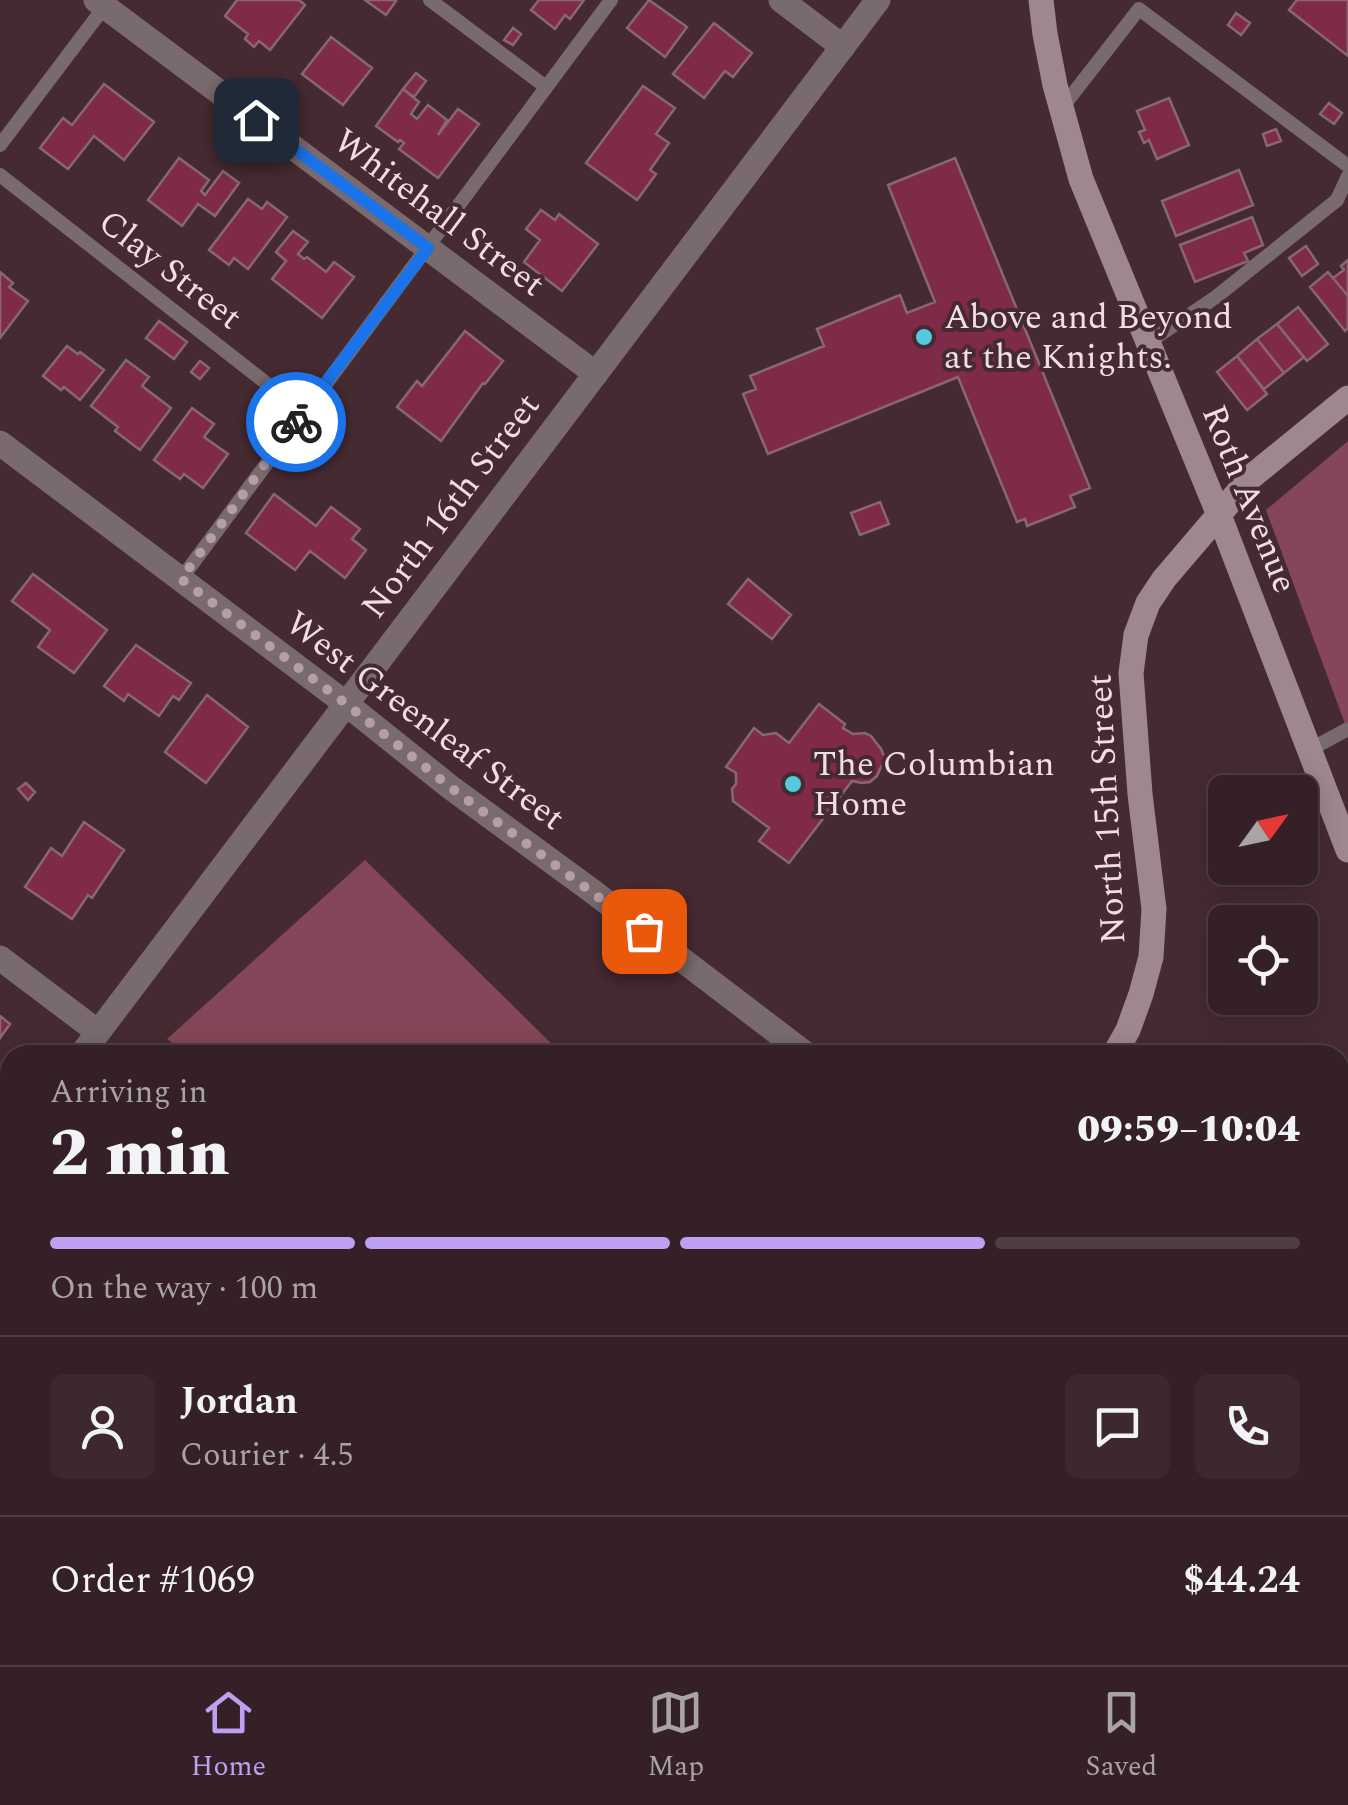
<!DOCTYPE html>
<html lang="en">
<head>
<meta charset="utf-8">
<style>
  body { margin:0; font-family:Spectral,serif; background:#3c282e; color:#f1f3f6; height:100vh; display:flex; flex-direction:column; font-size:38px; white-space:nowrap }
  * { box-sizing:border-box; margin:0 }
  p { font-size:32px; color:#a9a3a7 }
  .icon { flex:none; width:55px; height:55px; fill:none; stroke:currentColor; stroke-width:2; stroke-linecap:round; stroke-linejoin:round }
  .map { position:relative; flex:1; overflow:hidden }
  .drawer { position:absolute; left:0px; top:1045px; width:1350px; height:620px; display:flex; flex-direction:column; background:#342026; border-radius:30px 30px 0 0; box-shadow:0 5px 25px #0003,0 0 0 2px #4e3e43 }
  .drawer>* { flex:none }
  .needle { width:65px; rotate:57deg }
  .fabs { position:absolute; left:1208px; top:775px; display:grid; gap:20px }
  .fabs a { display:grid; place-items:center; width:110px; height:110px; border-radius:15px; background:#342026; box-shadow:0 5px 25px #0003,0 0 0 2px #4e3e43; font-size:50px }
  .pin { position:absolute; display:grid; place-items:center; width:85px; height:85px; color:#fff; margin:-42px; border-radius:20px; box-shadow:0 5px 15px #0006 }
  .courier { position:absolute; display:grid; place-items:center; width:100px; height:100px; margin:-50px; border:8px solid #1a73e8; border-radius:50%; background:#fff; color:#222; box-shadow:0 2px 12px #0007 }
  .head em { font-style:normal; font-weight:800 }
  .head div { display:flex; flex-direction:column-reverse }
  .head { display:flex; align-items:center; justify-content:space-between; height:170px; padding:0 50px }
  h1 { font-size:65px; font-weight:800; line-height:75px }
  .bar { display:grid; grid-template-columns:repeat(4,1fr); gap:15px 10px; align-content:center; height:120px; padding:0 50px }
  .bar i { height:12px; border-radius:8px; background:#4e3e43 }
  .bar .current { background:#bca0f2 }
  .bar p { grid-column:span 4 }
  .line { display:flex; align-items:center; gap:25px; padding:0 50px; border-top:2px solid #4e3e43 }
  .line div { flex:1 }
  .round { display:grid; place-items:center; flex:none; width:105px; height:105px; border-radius:15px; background:#3c282e }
  .menu { display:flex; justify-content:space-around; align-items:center; height:140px; border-top:2px solid #4e3e43; background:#342026; font-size:28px; color:#a9a3a7 }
  .menu a { display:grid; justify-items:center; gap:5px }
  .menu .current { color:#bca0f2 }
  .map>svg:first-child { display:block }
  .green { fill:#844658 }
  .building { fill:#7e2a48; stroke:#886870; stroke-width:2.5 }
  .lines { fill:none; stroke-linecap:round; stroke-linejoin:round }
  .service { stroke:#786a6d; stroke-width:14 }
  .minor { stroke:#786a6d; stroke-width:25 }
  .secondary { stroke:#9f888d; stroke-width:25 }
  .done { stroke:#b59fa4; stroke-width:10; stroke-dasharray:0 18 }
  .route { stroke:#1a73e8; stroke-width:12 }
  .poi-dot { fill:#55cadf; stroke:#462a32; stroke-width:4 }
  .labels { text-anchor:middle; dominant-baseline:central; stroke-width:8; stroke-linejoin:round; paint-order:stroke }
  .street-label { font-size:35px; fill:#f1dee2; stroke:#462a32 }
  .poi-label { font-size:35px; fill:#f1dee2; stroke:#462a32; text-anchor:start }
</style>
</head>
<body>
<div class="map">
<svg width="1348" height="1665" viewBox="0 0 1348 1665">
  <rect width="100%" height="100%" fill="#462a32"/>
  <path class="green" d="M1348,441V732L1266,510Z
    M365,860L563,1055H188L167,1039Z"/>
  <path class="building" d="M237,0H299L305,5L270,50L259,41L254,47L245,39L248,34L225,16Z
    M365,0H395L396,1L386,15Z
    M539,0H584L570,19L565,15L555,29L531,10Z
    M649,0L687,27L665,57L627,28Z
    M1297,0H1348V56L1289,10Z
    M1236,13L1250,23L1241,35L1228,25Z
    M714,23L752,53L733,77L725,71L704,98L673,74Z
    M513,28L521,34L513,45L504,40Z
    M331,37L372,68L343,105L302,74Z
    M416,73L426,81L414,97L403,89Z
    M104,84L154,122L124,160L94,136L68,169L40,148L63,118L72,125Z
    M643,86L675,108L656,134L669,143L650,170L656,174L637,200L586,163Z
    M403,89L419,102L411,114L417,119L428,105L447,120L438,135L458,109L479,124L438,178L399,149L404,143L400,140L398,142L376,126Z
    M1169,98L1189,145L1157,159L1149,140L1144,143L1139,132L1145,130L1137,111Z
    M1329,103L1342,113L1334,124L1320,114Z
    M1276,129L1281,141L1267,146L1263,134Z
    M179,158L209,180L201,191L205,195L223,171L239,183L215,216L198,204L182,226L148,200Z
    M955,158L1090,488L1070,496L1075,507L1027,526L1025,519L1017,522L958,377L768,454L743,394L756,389L750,376L824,346L817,329L900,295L907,313L935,302L888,185Z
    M1239,170L1253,205L1176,236L1162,201Z
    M248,199L262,209L267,202L287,217L248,269L234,258L229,265L209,250Z
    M541,210L555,220L559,214L598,244L562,291L524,262L540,240L526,229Z
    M1252,217L1263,245L1244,253L1248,261L1195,282L1180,245Z
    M293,231L308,242L298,254L304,259L307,257L326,272L334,262L354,277L322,318L272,279L286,261L276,252Z
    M1306,246L1318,264L1302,276L1289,258Z
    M1348,260V296L1333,278L1344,270L1341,266Z
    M0,272L13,283L9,287L28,301L0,338Z
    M1328,272L1348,296V328L1345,331L1310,287Z
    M1298,307L1328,344L1307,361L1277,324Z
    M159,321L187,342L174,359L146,338Z
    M1277,324L1304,357L1284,373L1257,339Z
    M465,331L503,361L485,384L483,383L441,441L397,407L417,381L422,386Z
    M1257,339L1284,373L1264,389L1237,356Z
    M67,346L78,354L80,352L104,370L80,400L64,387L61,390L43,376Z
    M1237,356L1267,394L1247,410L1217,372Z
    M126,360L149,377L142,386L171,408L140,450L115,431L118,427L91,406Z
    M200,361L209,368L200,379L191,372Z
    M192,408L214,424L204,437L228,454L203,488L184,474L180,479L154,460Z
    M274,494L316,526L331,507L360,529L352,539L366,550L345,578L310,551L295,570L246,533Z
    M880,502L889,524L860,535L851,513Z
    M33,574L107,630L74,673L38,647L50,630L12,601Z
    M748,579L791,615L772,639L728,604Z
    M136,645L191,683L179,700L173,696L159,716L128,694L124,701L104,686Z
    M207,695L248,727L206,783L165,752Z
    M819,704L845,724L843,728L853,734L865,733L871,736L881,749L885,758L877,776L870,782L862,783L852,781L789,863L759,841L769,828L733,801L732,789L736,784V773L726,767L754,728L763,735L776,733L789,743Z
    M26,783L35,792L28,800L18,789Z
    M84,822L124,850L92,898L88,895L72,919L25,887L51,848L62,856Z
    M0,1016L10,1024L0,1038Z
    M1340,1157L1348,1163V1203L1340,1213Z
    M1340,1328L1348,1334V1525L1346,1528L1340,1523Z
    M1340,1591L1348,1597V1665H1238L1225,1655H1340Z
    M789,1655H852L865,1665H781Z
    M1024,1655H1164L1157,1665H1037Z"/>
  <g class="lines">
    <path class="service" d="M430,0L546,87
      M1061,109L1139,9L1348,166
      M0,145L108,2
      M0,175L303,412
      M1149,342L1216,297L1337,200L1348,176
      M181,579L611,0
      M1309,750L1348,729
      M966,1655L979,1665"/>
    <path class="minor" d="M96,0L596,374
      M781,0L843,47
      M0,443L345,703L450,787L592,891L807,1055
      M0,958L98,1032
      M81,1055L878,0
      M0,1163L10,1149
      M0,1479L10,1487
      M233,1655L246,1665
      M138,1665L145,1655"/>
    <path class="secondary" d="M1041,0L1045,34L1055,85L1081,179L1219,515L1348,850
      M1114,1055L1128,1030L1141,994L1151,957L1154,909L1140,794L1131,673L1136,635L1148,603L1164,579L1251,477L1348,398
      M653,1665L660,1655"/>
  </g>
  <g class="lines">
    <path class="done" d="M296,422L181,579L345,703L450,787L644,931"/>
    <path class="route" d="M256,120L428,248L296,422"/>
  </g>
  <g class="poi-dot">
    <circle cx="924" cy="337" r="10"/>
    <circle cx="793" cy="784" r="10"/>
  </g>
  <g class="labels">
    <g class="street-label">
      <text transform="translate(439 213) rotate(37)">Whitehall Street</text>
      <text transform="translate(170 270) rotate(38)">Clay Street</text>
      <text transform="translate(1249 499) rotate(68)">Roth Avenue</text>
      <text transform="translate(451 506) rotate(-53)">North 16th Street</text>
      <text transform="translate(425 721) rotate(37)">West Greenleaf Street</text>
      <text transform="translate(1107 809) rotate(-93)">North 15th Street</text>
    </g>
    <g class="poi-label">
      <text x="944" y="317">Above and Beyond<tspan x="944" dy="40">at the Knights.</tspan></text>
      <text x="813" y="764">The Columbian<tspan x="813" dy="40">Home</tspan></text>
    </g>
  </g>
</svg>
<div class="fabs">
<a><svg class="needle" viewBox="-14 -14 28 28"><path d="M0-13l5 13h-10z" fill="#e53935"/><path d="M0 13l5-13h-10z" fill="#a9a3a7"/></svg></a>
<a><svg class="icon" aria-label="locate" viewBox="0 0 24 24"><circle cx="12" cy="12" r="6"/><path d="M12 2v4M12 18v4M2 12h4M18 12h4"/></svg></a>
</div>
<div class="pin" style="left:644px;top:931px;background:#ea580c"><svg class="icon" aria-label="bag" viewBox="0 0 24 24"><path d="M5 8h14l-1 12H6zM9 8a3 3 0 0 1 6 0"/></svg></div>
<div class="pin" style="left:256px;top:120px;background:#1f2937"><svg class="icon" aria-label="home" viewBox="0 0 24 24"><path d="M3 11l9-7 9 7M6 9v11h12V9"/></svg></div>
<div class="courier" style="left:296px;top:422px"><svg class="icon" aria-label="bike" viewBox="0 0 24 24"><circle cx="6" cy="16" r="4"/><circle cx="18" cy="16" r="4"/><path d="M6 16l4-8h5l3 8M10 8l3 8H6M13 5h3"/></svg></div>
<section class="drawer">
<div class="head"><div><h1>2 min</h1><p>Arriving in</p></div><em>09:59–10:04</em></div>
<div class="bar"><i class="current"></i><i class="current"></i><i class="current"></i><i></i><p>On the way · 100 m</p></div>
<div class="line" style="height:180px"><a class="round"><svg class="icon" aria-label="person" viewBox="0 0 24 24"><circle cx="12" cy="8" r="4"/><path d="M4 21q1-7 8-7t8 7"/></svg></a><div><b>Jordan</b><p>Courier · 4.5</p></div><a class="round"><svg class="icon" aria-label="chat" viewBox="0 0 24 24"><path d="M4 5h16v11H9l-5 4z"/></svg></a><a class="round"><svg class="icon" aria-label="phone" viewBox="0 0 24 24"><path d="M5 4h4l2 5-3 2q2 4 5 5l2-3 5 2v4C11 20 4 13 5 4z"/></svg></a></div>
<div class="line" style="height:130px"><div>Order #1069</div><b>$44.24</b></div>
</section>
</div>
<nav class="menu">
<a class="current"><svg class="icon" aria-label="home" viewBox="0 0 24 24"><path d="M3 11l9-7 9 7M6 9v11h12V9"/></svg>Home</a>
<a><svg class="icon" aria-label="map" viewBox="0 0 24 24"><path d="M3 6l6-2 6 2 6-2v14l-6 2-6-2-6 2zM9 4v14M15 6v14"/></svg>Map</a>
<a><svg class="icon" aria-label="saved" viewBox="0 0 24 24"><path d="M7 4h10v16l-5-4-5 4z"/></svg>Saved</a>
</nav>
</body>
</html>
